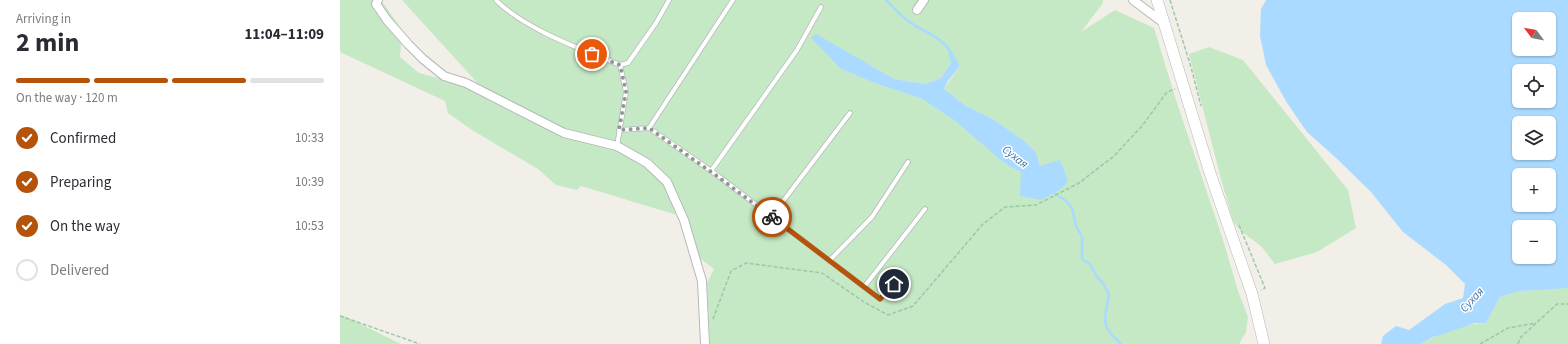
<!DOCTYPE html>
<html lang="en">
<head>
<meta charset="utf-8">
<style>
  body { margin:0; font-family:"Source Sans 3",sans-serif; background:#f7f7f7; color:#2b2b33; height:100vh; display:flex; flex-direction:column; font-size:15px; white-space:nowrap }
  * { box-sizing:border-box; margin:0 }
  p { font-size:13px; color:#7c7c81 }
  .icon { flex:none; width:22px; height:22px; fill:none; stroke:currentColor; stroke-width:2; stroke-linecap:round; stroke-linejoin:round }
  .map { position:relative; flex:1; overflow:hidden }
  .drawer { display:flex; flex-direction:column; background:#fff; width:340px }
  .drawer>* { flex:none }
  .needle { width:26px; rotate:302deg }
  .tools { position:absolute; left:1172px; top:12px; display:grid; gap:8px }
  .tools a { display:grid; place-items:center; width:44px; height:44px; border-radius:6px; background:#fff; box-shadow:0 1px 3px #0004; font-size:20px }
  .pin { position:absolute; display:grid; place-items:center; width:34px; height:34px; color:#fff; margin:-17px; border:2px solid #fff; border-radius:50%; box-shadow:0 1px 4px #0007 }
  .courier { position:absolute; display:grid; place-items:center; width:40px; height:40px; margin:-20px; border:3px solid #b45309; border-radius:50%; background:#fff; color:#222; box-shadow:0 1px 5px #0007 }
  .head em { font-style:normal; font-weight:700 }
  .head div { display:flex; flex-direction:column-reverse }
  .head { display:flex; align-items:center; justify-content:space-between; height:68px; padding:0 16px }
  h1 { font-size:26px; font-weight:700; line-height:30px }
  .bar { display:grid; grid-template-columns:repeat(4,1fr); gap:6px 4px; align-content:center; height:48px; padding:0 16px }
  .bar i { height:5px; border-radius:3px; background:#e1e1e2 }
  .bar .active { background:#b45309 }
  .bar p { grid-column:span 4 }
  ol { padding:0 16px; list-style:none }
  li { display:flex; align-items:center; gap:12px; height:44px }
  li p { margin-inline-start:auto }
  li .icon { padding:4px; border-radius:50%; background:#b45309; color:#fff; stroke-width:4 }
  li:last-child { color:#7c7c81 }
  li i { width:22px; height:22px; border:2px solid #e1e1e2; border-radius:50% }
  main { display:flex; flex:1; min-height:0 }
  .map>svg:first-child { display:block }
  .green { fill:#c5e8c5; fill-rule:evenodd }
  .water { fill:#aadaff; fill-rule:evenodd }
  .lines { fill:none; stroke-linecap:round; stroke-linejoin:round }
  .stream { stroke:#aadaff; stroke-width:2.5 }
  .service-casing { stroke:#b5b8bc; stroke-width:5.5 }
  .minor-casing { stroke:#b5b8bc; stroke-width:10 }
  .secondary-casing { stroke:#b6babf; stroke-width:12 }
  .path { stroke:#9cc7a9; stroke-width:1.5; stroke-dasharray:4 2; stroke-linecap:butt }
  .service { stroke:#fff; stroke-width:4 }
  .minor { stroke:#fff; stroke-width:8 }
  .secondary { stroke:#fff; stroke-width:11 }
  .done { stroke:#929495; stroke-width:4; stroke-dasharray:0 7.2 }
  .route { stroke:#b45309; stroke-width:5 }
  .labels { text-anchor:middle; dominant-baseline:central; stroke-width:3; stroke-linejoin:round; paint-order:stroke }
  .water-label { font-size:12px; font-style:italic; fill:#4174aa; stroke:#fff }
</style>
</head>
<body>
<main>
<section class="drawer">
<div class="head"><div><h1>2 min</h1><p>Arriving in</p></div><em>11:04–11:09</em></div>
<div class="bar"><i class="active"></i><i class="active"></i><i class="active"></i><i></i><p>On the way · 120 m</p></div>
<ol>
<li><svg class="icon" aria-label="check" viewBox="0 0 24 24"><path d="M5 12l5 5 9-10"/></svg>Confirmed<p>10:33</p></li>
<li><svg class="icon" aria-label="check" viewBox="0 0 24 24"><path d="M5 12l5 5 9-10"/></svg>Preparing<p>10:39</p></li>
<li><svg class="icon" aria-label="check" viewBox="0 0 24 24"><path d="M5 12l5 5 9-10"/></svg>On the way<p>10:53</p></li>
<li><i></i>Delivered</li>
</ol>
</section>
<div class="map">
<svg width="1228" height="344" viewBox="0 0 1228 344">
  <rect width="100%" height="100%" fill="#f1efe8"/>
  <path class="green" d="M0,0H41L62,30L60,57L79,73L124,85L152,99L62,0H763V3L741,32L775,10L814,28L836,100L883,240L898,291L908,317L906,332L899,344H370L367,283L374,269L357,256L347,218L241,186L237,190L216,185L198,169L132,130L108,113L105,101L0,52ZM609,53L620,66L604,89L626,106L651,118L683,140L696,152L700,166L681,196V172L670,167L657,157L614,120L580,98L537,84L501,69L531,66L554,79L585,84L601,78L611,63Z
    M869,47L903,60L1008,190L1016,228L977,252L935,264L921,246L901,231L893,221L881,179L849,54Z
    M1218,288H1228V344H1081C1098,334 1126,323 1146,323L1160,297L1179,291Z
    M0,315L4,316L61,344H0Z"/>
  <path class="water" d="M926,0H1228V288L1179,291L1160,297L1146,323H1135L1091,338L1081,344H1041L1043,336L1056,326L1069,330L1105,304L1123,298L1125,284L1106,265L1063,232L1031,192L994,156L967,132L947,103L926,65L920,36L921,9ZM1179,19H1209V49H1179ZM1179,71H1209V101H1179ZM1179,123H1209V153H1179ZM1179,175H1209V205H1179ZM1179,227H1209V257H1179Z
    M476,34L554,79L585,84L601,78L611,63L608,53L612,52L620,66L608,81L604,89L626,106L651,118L683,140L696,152L700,166L720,160L728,181L721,189L701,200L680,196L681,172L670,167L657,157L614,120L580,98L537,84L501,69L471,38Z"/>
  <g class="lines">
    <path class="stream" d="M546,0C553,7 560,15 568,21C583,32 604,37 612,55
      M713,192L726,201L732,208L736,226L742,237V259L750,264L757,277L763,283L769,294C765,321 759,324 781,344"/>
    <defs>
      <path id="service" d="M156,0C184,29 243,50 280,65L286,92L277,146
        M280,65L288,63L316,23L329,0
        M309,128L377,175L540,299L554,284
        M279,130L309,128L393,0
        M371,171L457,50L481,7
        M431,217L510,113
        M489,261L532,217L568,162
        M524,287L585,209"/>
      <path id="minor" d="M38,0L36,4L47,20L68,44L83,59L104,76L126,83L224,133L277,146L307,163L327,182L344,220L362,281L365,344
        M793,0L825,24
        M577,10L584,0"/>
      <path id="secondary" d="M817,0L870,173L912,294L924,344"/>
    </defs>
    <use href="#service" class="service-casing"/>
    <use href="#minor" class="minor-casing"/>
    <use href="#secondary" class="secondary-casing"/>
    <path class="path" d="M830,0L851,67L861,106
      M899,225L925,288L921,290
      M0,316L80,344
      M373,319L391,271L406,263L482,273L524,302L548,315L573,306L643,224L665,207L696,205L739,183L774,156L802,126L827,92L835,89
      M1140,344L1168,328L1196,323
      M1178,344L1181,337L1217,304H1228"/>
    <use href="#service" class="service"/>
    <use href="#minor" class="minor"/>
    <use href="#secondary" class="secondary"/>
  </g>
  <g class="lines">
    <path class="done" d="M252,54L280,65L286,92L279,130L309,128L377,176L432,217"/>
    <path class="route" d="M432,217L540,299L554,284"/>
  </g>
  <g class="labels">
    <g class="water-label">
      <text transform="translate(675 157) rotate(38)">Сухая</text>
      <text transform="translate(1132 300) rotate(-48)">Сухая</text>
    </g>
  </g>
</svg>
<div class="tools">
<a><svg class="needle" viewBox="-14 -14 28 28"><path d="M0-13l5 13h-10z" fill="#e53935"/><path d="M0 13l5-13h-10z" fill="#7c7c81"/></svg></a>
<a><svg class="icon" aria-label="locate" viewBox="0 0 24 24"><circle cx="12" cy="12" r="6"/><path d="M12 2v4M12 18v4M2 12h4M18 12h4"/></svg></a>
<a><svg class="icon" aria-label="layers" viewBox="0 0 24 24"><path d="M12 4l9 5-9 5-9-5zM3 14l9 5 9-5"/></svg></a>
<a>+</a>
<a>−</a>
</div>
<div class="pin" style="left:252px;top:54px;background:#ea580c"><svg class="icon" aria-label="bag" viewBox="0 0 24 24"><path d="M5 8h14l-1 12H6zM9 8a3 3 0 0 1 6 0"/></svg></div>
<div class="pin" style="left:554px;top:284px;background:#1f2937"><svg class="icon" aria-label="home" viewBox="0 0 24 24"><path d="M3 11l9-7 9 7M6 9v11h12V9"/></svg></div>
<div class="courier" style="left:432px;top:217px"><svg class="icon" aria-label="bike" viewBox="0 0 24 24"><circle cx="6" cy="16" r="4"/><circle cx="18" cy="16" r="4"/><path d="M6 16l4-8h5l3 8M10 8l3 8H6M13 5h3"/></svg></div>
</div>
</main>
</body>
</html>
